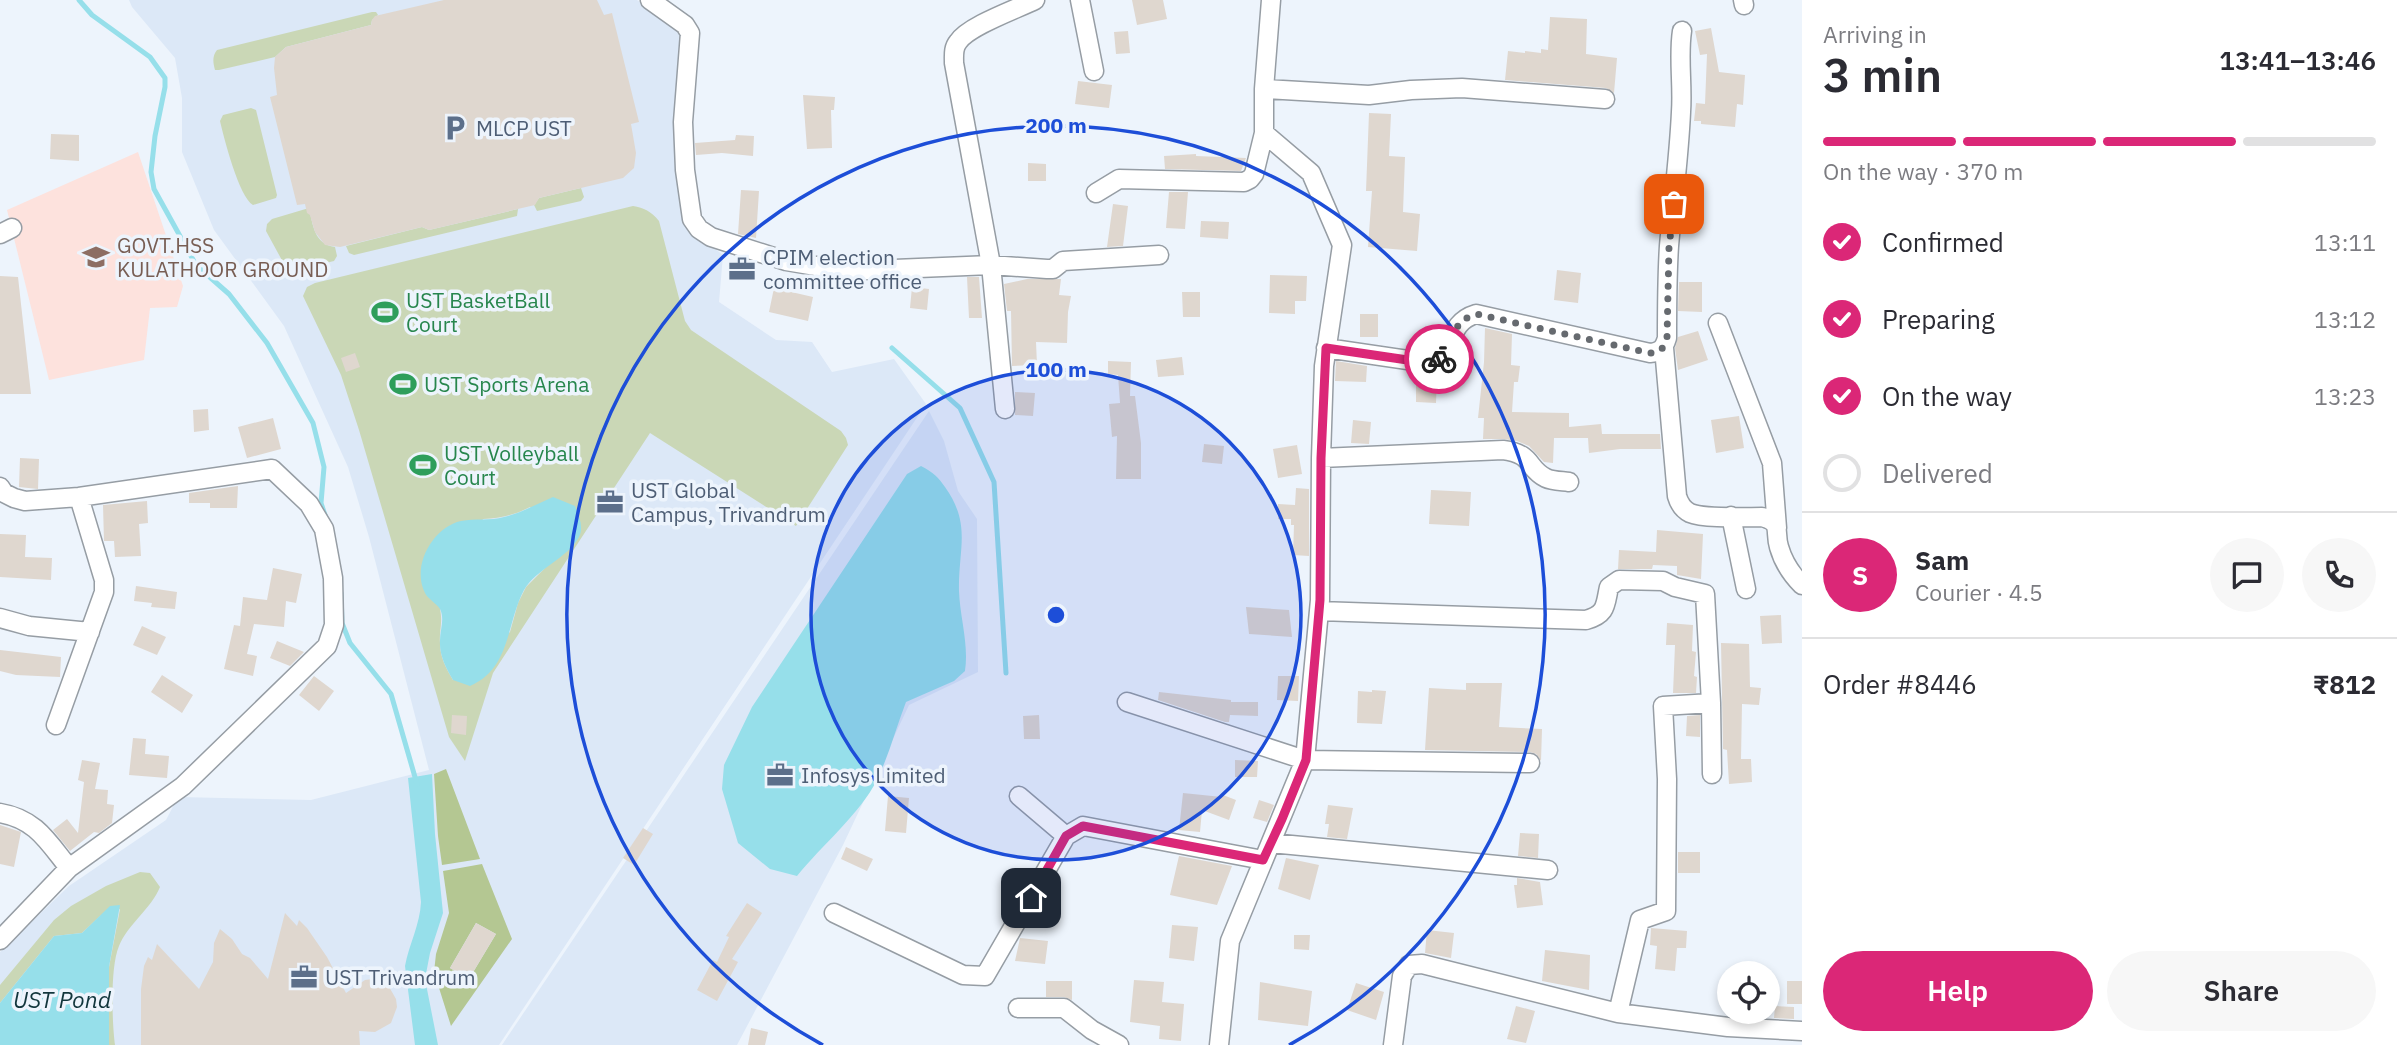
<!DOCTYPE html>
<html lang="en">
<head>
<meta charset="utf-8">
<style>
  body { margin:0; font-family:"IBM Plex Sans",sans-serif; background:#f7f7f7; color:#2b2b33; height:100vh; display:flex; flex-direction:column; font-size:26px; white-space:nowrap }
  * { box-sizing:border-box; margin:0 }
  p { font-size:23px; color:#7c7c81 }
  .icon { flex:none; width:38px; height:38px; fill:none; stroke:currentColor; stroke-width:2; stroke-linecap:round; stroke-linejoin:round }
  .map { position:relative; flex:1; overflow:hidden }
  .side { display:flex; flex-direction:column; background:#fff; width:595px }
  .side>* { flex:none }
  .buttons { position:absolute; left:1717px; top:961px; display:grid; gap:14px }
  .buttons a { display:grid; place-items:center; width:63px; height:63px; border-radius:50%; background:#fff; box-shadow:0 4px 10px #0003; font-size:35px }
  .pin { position:absolute; display:grid; place-items:center; width:60px; height:60px; color:#fff; margin:-30px; border-radius:14px; box-shadow:0 4px 10px #0006 }
  .courier { position:absolute; display:grid; place-items:center; width:70px; height:70px; margin:-35px; border:5px solid #db2777; border-radius:50%; background:#fff; color:#222; box-shadow:0 2px 9px #0007 }
  .headline em { font-style:normal; font-weight:600 }
  .headline div { display:flex; flex-direction:column-reverse }
  .headline { display:flex; align-items:center; justify-content:space-between; height:119px; padding:0 21px }
  h1 { font-size:46px; font-weight:600; line-height:52px }
  .bar { display:grid; grid-template-columns:repeat(4,1fr); gap:10px 7px; align-content:center; height:84px; padding:0 21px }
  .bar i { height:9px; border-radius:5px; background:#e1e1e2 }
  .bar .on { background:#db2777 }
  .bar p { grid-column:span 4 }
  .line { display:flex; align-items:center; gap:18px; padding:0 21px; border-top:2px solid #e1e1e2 }
  .line div { flex:1 }
  .round { display:grid; place-items:center; flex:none; width:74px; height:74px; border-radius:37px; background:#f7f7f7 }
  ol { padding:0 21px; list-style:none }
  li { display:flex; align-items:center; gap:21px; height:77px }
  li p { margin-inline-start:auto }
  li .icon { padding:7px; border-radius:50%; background:#db2777; color:#fff; stroke-width:4 }
  li:last-child { color:#7c7c81 }
  li i { width:38px; height:38px; border:4px solid #e1e1e2; border-radius:50% }
  .action { display:flex; gap:14px; margin-top:auto; padding:14px 21px }
  .action a { flex:1; height:80px; border-radius:42px; background:#db2777; color:#fff; font-size:28px; font-weight:600; line-height:80px; text-align:center }
  .action a+a { background:#f7f7f7; color:#2b2b33 }
  main { display:flex; flex:1; min-height:0 }
  .map>svg:first-child { display:block }
  .built { fill:#dce8f7 }
  .education { fill:#fde2dd }
  .green { fill:#cad7b6; fill-rule:evenodd }
  .forest { fill:#b4c792; fill-rule:evenodd }
  .water { fill:#96dfea }
  .lines { fill:none; stroke-linecap:round; stroke-linejoin:round }
  .stream { stroke:#96dfea; stroke-width:5 }
  .building { fill:#dfd7cf }
  .street-casing { stroke:#969da4; stroke-width:21 }
  .street { stroke:#fff; stroke-width:18 }
  .done { stroke:#666a6f; stroke-width:7; stroke-dasharray:0 12.6 }
  .route { stroke:#db2777; stroke-width:9 }
  .ring { fill:none; stroke:#1d4ed8; stroke-width:3.5 }
  .labels { text-anchor:middle; dominant-baseline:central; stroke-width:7; stroke-linejoin:round; paint-order:stroke }
  .service-label { font-size:21px; fill:#4e5e75; stroke:#edf4fc; text-anchor:start }
  .education-label { font-size:21px; fill:#785e54; stroke:#edf4fc; text-anchor:start }
  .leisure-label { font-size:21px; fill:#27864d; stroke:#edf4fc; text-anchor:start }
  .water-label { font-size:23px; font-style:italic; fill:#12363c; stroke:#edf4fc }
  .centre { fill:#1d4ed8; stroke:#edf4fc; stroke-width:3.5 }
  .ring-label { font-size:21px; text-anchor:middle; font-weight:bold; fill:#1d4ed8; stroke:#edf4fc; stroke-width:7; stroke-linejoin:round; paint-order:stroke }
</style>
</head>
<body>
<main>
<div class="map">
<svg width="1802" height="1045" viewBox="0 0 1802 1045">
  <rect width="100%" height="100%" fill="#edf4fc"/>
  <path class="built" d="M129,0H637L682,31L690,230L723,255L719,302L776,340L812,342L832,372L894,359L926,404L499,1045H0V952L69,886L166,820L178,797L311,800L429,770L369,537L348,467L284,326L214,230L182,152V98L175,58L132,7Z
    M929,411L944,441L958,491L977,519L978,672L909,705L843,845L737,1045H502Z"/>
  <path class="education" d="M138,152L183,286L177,307L150,308L144,360L49,380L7,210Z"/>
  <path class="green" d="M372,12H376L378,15L372,20L371,25L286,47L275,57L219,70H215C213,63 212,56 217,50Z
    M251,108L256,110L277,195L276,198L253,205C239,197 224,138 220,121L223,115Z
    M581,188L584,197L581,201L537,211L534,205L539,198Z
    M633,206C644,208 651,211 659,221L685,321L691,330L841,431L846,438L848,445L796,526L650,433L493,673L465,761L449,737L359,430L341,375L303,296L307,287L315,283ZM530,507L571,548L551,562L526,587L518,603L510,632L453,680C446,668 440,657 440,643C439,630 443,624 440,609L483,519C501,518 515,515 530,507Z
    M309,208C313,225 314,244 335,247L337,256L334,261L296,270L289,268L284,264L266,231L267,224L272,219Z
    M518,209L517,216L354,255L349,253L346,246L422,227L429,230Z
    M140,872L150,873L160,887C151,909 128,924 119,946C110,967 112,1022 115,1045H109L108,1038L109,967L120,909L100,916L82,933L54,936L0,1003V985L54,920L71,906L106,886Z"/>
  <path class="forest" d="M446,769L480,859L442,865L438,836L434,774Z
    M482,864L512,939L451,1026L434,972L436,954L449,913L443,871ZM476,923L496,934L469,979L450,968Z"/>
  <path class="water" d="M921,466C933,472 938,477 945,487C972,525 958,549 959,591C960,618 969,644 965,671L954,681L906,702C896,728 889,755 877,780C859,815 822,845 797,876L770,869L738,843L722,789L724,765L752,707L907,474Z
    M553,497L575,506C579,516 584,527 579,537C568,558 536,569 524,590C506,624 511,668 470,686L453,680C446,668 439,655 440,640C440,630 445,619 440,609C436,603 428,599 425,593C411,566 433,527 461,521C475,518 490,521 504,517C521,513 537,504 553,497Z
    M432,774L435,834L443,913L430,953L425,979L438,1045H415L405,966C409,944 420,925 421,902L408,778Z
    M120,905L109,967V1045H0V1003L54,936L82,933L110,906Z"/>
  <g class="lines">
    <path class="stream" d="M79,0L92,15L150,57L165,78V87L155,136L151,172L154,189L196,265L229,294L267,343L313,423L324,467L321,503L325,515
      M892,348L960,408L994,482L1006,673
      M341,593L342,623L350,643L391,694L417,784"/>
  </g>
  <path class="building" d="M444,0H597L604,15L612,13L639,122L631,124L636,153L634,168L623,178L539,198L535,205L429,230L422,227L340,247L325,245L315,232L310,215L307,213L305,204L297,205L270,97L277,95L274,68L275,57L286,47L371,25L372,20L375,16Z
    M1132,0H1163L1167,19L1137,25Z
    M1550,17L1587,19L1586,54L1617,58L1614,93L1606,88L1505,80L1508,51L1525,53V51L1541,53V49L1548,50Z
    M1711,28L1719,72L1745,75L1743,105L1737,104L1735,127L1701,124V121H1694L1696,103L1705,104L1707,54L1700,55L1695,31Z
    M1128,31L1130,53L1116,54L1114,32Z
    M1078,81L1112,85L1109,108L1075,104Z
    M803,95L835,97L834,110H831L832,148L807,149Z
    M1369,113L1391,114L1389,156L1405,157L1403,212L1420,214L1417,251L1368,247L1372,191H1366Z
    M51,134L79,135V161L50,159Z
    M736,135L754,136L753,156L722,153L696,155L695,143L735,140Z
    M1196,154V156L1246,158L1241,171L1165,169L1164,156Z
    M1028,163L1046,164V181H1028Z
    M741,190L759,191L756,238L738,234Z
    M1169,192H1188L1185,229L1166,228Z
    M1113,204L1128,206L1123,246L1107,247Z
    M1201,221L1229,222L1228,239L1200,237Z
    M1557,270L1581,273L1578,303L1554,300Z
    M1270,275L1307,276L1306,301H1295V314L1269,313Z
    M0,276L18,277L31,394H0Z
    M967,277H979L982,318H969Z
    M1027,279H1061L1059,295L1071,296L1068,312L1067,343L1036,342L1037,365L1012,366L1011,311H1007L1004,284Z
    M1679,282H1702V312L1678,311Z
    M912,287L929,289L927,310L910,308Z
    M774,288L813,297L808,321L769,312Z
    M1182,292H1200V317H1183Z
    M1360,314H1378V337H1360Z
    M1485,328L1512,334L1511,365L1520,366L1518,382H1514L1512,412L1569,413V427L1601,424L1602,434H1660L1661,449H1620L1589,453L1588,438H1554L1553,463L1544,462L1529,446L1517,441L1503,439H1483L1484,418H1478L1484,362Z
    M1698,331L1708,360L1678,370L1675,348L1678,337Z
    M355,353L360,367L346,372L341,358Z
    M1182,357L1184,375L1158,377L1156,360Z
    M1108,361L1131,362L1130,396H1135L1141,443V479H1116L1117,436L1112,437L1109,404L1120,403L1118,375L1108,374Z
    M1336,361L1367,366L1366,382L1335,381Z
    M1416,378H1437L1436,403L1416,402Z
    M1015,392L1035,393L1033,416L1015,415Z
    M208,409L209,430L194,432L193,410Z
    M1739,416L1744,448L1716,453L1711,420Z
    M273,418L281,449L247,458L238,427Z
    M1353,420L1371,422L1369,444L1351,443Z
    M1204,444L1224,446L1222,464L1202,462Z
    M1297,445L1302,474L1278,478L1273,449Z
    M20,458L39,459L38,489L19,487Z
    M238,486L237,508H210V503H189V493Z
    M1296,488L1309,489V556L1293,555L1294,525H1291V519H1278V504L1295,505Z
    M1431,490L1471,492L1469,526L1429,524Z
    M147,501L148,523L139,524L141,556L115,557L114,541H104L103,505Z
    M1657,530L1703,534L1701,579L1677,575V566L1653,565L1652,569H1618L1619,550L1656,552Z
    M0,534L26,535L25,557L52,558L51,580L0,577Z
    M273,568L302,574L296,603L286,601L284,627L254,624L247,654L257,656L253,676L224,669L234,625L240,626L243,597L267,600Z
    M136,586L177,592L175,609L151,607L152,603L134,601Z
    M1246,607L1289,610L1292,637L1249,634Z
    M1781,615L1782,643L1762,644L1760,616Z
    M1667,623L1693,625L1692,651L1696,652L1694,676L1697,677L1696,693H1673L1675,645H1666Z
    M142,626L166,637L157,655L133,645Z
    M277,641L304,652L290,666L270,658Z
    M1721,643L1749,644L1750,687L1761,688L1759,705L1742,704L1741,759H1751L1752,782L1729,784L1727,750L1723,749Z
    M0,650L61,657L60,677L16,675L0,671Z
    M162,675L193,695L182,713L151,692Z
    M314,676L334,691L319,711L299,695Z
    M1278,676H1299L1298,701L1277,700Z
    M1466,683H1502L1499,727L1542,729L1541,761L1536,754L1530,752L1425,750L1429,688L1466,690Z
    M1372,690L1386,691L1382,724L1357,723L1358,691L1372,692Z
    M1159,692L1231,700V702H1258V716L1230,715L1229,722H1225L1158,700Z
    M452,715L467,716L466,735L451,733Z
    M1039,715L1040,739H1024L1023,716Z
    M1700,715V737L1686,736L1687,716Z
    M133,738L146,739L145,754L169,756L167,778L129,775Z
    M82,760L100,763L95,789L108,790L107,804L114,805L112,823L99,833L94,832L70,851L53,830L67,819L78,833L84,782L78,780Z
    M1235,760L1258,761L1257,777H1235Z
    M1183,793L1222,797L1223,795L1236,800L1229,820L1202,810L1200,832L1179,830Z
    M888,796L909,798L906,833L885,831Z
    M1259,800L1274,805L1267,822L1253,818Z
    M1328,805L1353,808L1347,839L1327,837L1329,824H1325Z
    M0,825L21,832L14,867L0,864Z
    M643,828L653,834L634,865L623,858Z
    M1520,833L1539,834L1538,858L1518,856Z
    M846,847L873,859L867,871L841,859Z
    M1678,852H1700V873H1678Z
    M1179,856L1232,866L1217,905L1170,895Z
    M1286,858L1319,865L1310,900L1278,889Z
    M1517,878L1540,882L1543,905L1517,908L1514,885H1517Z
    M747,903L762,913L732,959L738,962L717,1001L697,990L713,960L717,962L729,937L726,936Z
    M285,913L297,926L299,920L307,928L327,957L346,993L365,980L372,979L388,985L396,999L397,1007L391,1023L375,1032L359,1031L360,1045H141V989L144,966L148,957L152,960L157,944L199,989L213,962L214,943L220,929L232,939L242,954L250,958L268,979Z
    M476,923L496,934L469,979L450,968Z
    M1172,925L1198,927L1194,961L1169,958Z
    M1651,928L1687,931L1686,948H1677L1675,971L1655,969L1657,946L1650,945Z
    M1427,930L1454,933L1451,958L1425,953Z
    M1294,935H1310L1309,950L1294,949Z
    M1020,938L1048,941L1045,964L1015,961Z
    M1545,950L1590,955L1589,990L1542,981Z
    M1134,980L1164,982L1162,1002L1184,1004L1181,1041L1159,1039L1160,1026L1130,1022Z
    M1046,981H1072V1000L1064,997H1046Z
    M1787,981H1802V1004H1787Z
    M1260,982L1312,991L1308,1026L1258,1020Z
    M1356,983L1384,992L1376,1020L1347,1010Z
    M1516,1006L1535,1011L1526,1043L1507,1039Z
    M1775,1006L1794,1007V1019L1774,1018Z
    M751,1028L768,1032L765,1045H748Z"/>
  <g class="lines">
    <defs>
      <path id="street" d="M650,0L685,25L690,33L683,122L685,170L692,219L699,229L711,237L786,261L846,271L991,265L1047,269H1053L1063,261L1159,255
        M1080,0L1094,71
        M1743,0L1744,5
        M1264,89L1369,95L1411,90L1462,88L1605,99
        M1096,193L1119,179L1244,182L1250,179L1254,174L1264,133
        M0,234L12,228
        M1718,323L1772,463L1777,528
        M1326,348L1428,363C1458,357 1443,324 1476,314L1650,353C1661,352 1664,348 1667,338C1667,308 1667,277 1669,246C1673,201 1679,157 1681,112C1683,85 1678,57 1682,31
        M1664,348L1677,496C1679,503 1682,509 1690,513C1704,519 1745,517 1762,517C1783,523 1774,531 1779,547C1783,561 1792,575 1802,585
        M1005,409L991,265L954,63C954,55 953,48 958,42C968,26 1017,9 1035,0
        M1321,458L1503,450C1534,454 1526,468 1546,478C1552,481 1562,481 1569,482
        M0,487L4,493L14,498L25,501L79,497L272,469L309,504L324,529L333,578L334,625L327,646L183,786L69,868L0,940
        M1731,516L1746,589
        M1319,611L1586,620C1607,614 1605,605 1609,587L1619,580L1663,581L1675,587L1705,594L1711,703L1663,706L1667,779L1666,911L1640,920L1618,1013L1728,1027L1802,1031
        M0,618L29,626L90,632
        M1127,702L1305,760L1530,763
        M1711,703L1712,774
        M56,725L104,592V580L79,497
        M1019,796L1066,836
        M0,813C36,819 48,842 69,868
        M1271,843L1548,870
        M834,913L963,975L985,976L1066,836L1083,826L1263,860
        M1018,1008H1064L1092,1030L1119,1045
        M1219,1045L1230,941L1305,760L1320,600L1321,458L1324,366L1342,245L1311,173L1264,133V89L1271,0
        M1393,1045L1402,976L1409,965L1422,964L1618,1013"/>
    </defs>
    <use href="#street" class="street-casing"/>
    <use href="#street" class="street"/>
  </g>
  <g class="lines">
    <path class="done" d="M1439,359C1455,342 1450,322 1476,314L1650,353C1661,352 1664,348 1667,338L1669,247L1674,204"/>
    <path class="route" d="M1031,898L1066,836L1083,826L1263,860L1282,819L1306,760L1320,600L1321,458L1326,348L1428,363L1439,359"/>
  </g>
  <circle cx="1056" cy="615" r="245" fill="#1d4ed8" fill-opacity=".12"/>
  <g class="ring">
    <circle cx="1056" cy="615" r="245"/>
    <path d="M823 1045A489 489 0 1 1 1289 1045"/>
  </g>
  <defs>
    <symbol id="parking-bare" viewBox="-9 -9 18 18"><path d="M-3.5-5.5H1a3.5 3.5 0 0 1 0 7H-1V5.5H-3.5ZM-1-3.4V-.6H.8a1.4 1.4 0 0 0 0-2.8Z" fill="#5c6f8a" stroke="#edf4fc" stroke-width="2.5" paint-order="stroke"/></symbol>
    <symbol id="school-bare" viewBox="-9 -9 18 18"><path d="M0-5L7-2L0 1L-7-2ZM-4 1L0 2.5L4 1V4Q0 6-4 4Z" fill="#8d6e63" stroke="#edf4fc" stroke-width="2.5" paint-order="stroke"/></symbol>
    <symbol id="office-bare" viewBox="-9 -9 18 18"><path d="M-6-3h4V-5.5h4V-3h4V5H-6ZM-1-4.5V-3h2v-1.5ZM-6 0V1H6V0Z" fill="#5c6f8a" stroke="#edf4fc" stroke-width="2.5" paint-order="stroke"/></symbol>
    <symbol id="stadium-bare" viewBox="-9 -9 18 18"><path d="M0-5a6.5 5 0 1 0 0 10a6.5 5 0 1 0 0-10ZM-3.5-1.8h7v3.6h-7Z" fill="#2e9e5b" stroke="#edf4fc" stroke-width="2.5" paint-order="stroke"/></symbol>
  </defs>
  <g fill-rule="evenodd">
    <use href="#parking-bare" x="436" y="109" width="38" height="38"/>
    <use href="#school-bare" x="77" y="238" width="38" height="38"/>
    <use href="#office-bare" x="723" y="250" width="38" height="38"/>
    <use href="#stadium-bare" x="366" y="293" width="38" height="38"/>
    <use href="#stadium-bare" x="384" y="365" width="38" height="38"/>
    <use href="#stadium-bare" x="404" y="446" width="38" height="38"/>
    <use href="#office-bare" x="591" y="483" width="38" height="38"/>
    <use href="#office-bare" x="761" y="756" width="38" height="38"/>
    <use href="#office-bare" x="285" y="958" width="38" height="38"/>
  </g>
  <g class="labels">
    <g class="service-label">
      <text x="476" y="128">MLCP UST</text>
      <text x="763" y="257">CPIM election<tspan x="763" dy="24">committee office</tspan></text>
      <text x="631" y="490">UST Global<tspan x="631" dy="24">Campus, Trivandrum</tspan></text>
      <text x="801" y="775">Infosys Limited</text>
      <text x="325" y="977">UST Trivandrum</text>
    </g>
    <g class="education-label">
      <text x="117" y="245">GOVT.HSS<tspan x="117" dy="24">KULATHOOR GROUND</tspan></text>
    </g>
    <g class="leisure-label">
      <text x="406" y="300">UST BasketBall<tspan x="406" dy="24">Court</tspan></text>
      <text x="424" y="384">UST Sports Arena</text>
      <text x="444" y="453">UST Volleyball<tspan x="444" dy="24">Court</tspan></text>
    </g>
    <g class="water-label">
      <text x="62" y="999">UST Pond</text>
    </g>
  </g>
  <circle cx="1056" cy="615" r="10" class="centre"/>
  <g class="ring-label">
    <text x="1056" y="133">200 m</text>
    <text x="1056" y="377">100 m</text>
  </g>
</svg>
<div class="buttons">
<a><svg class="icon" aria-label="locate" viewBox="0 0 24 24"><circle cx="12" cy="12" r="6"/><path d="M12 2v4M12 18v4M2 12h4M18 12h4"/></svg></a>
</div>
<div class="pin" style="left:1674px;top:204px;background:#ea580c"><svg class="icon" aria-label="bag" viewBox="0 0 24 24"><path d="M5 8h14l-1 12H6zM9 8a3 3 0 0 1 6 0"/></svg></div>
<div class="pin" style="left:1031px;top:898px;background:#1f2937"><svg class="icon" aria-label="home" viewBox="0 0 24 24"><path d="M3 11l9-7 9 7M6 9v11h12V9"/></svg></div>
<div class="courier" style="left:1439px;top:359px"><svg class="icon" aria-label="bike" viewBox="0 0 24 24"><circle cx="6" cy="16" r="4"/><circle cx="18" cy="16" r="4"/><path d="M6 16l4-8h5l3 8M10 8l3 8H6M13 5h3"/></svg></div>
</div>
<section class="side">
<div class="headline"><div><h1>3 min</h1><p>Arriving in</p></div><em>13:41–13:46</em></div>
<div class="bar"><i class="on"></i><i class="on"></i><i class="on"></i><i></i><p>On the way · 370 m</p></div>
<ol>
<li><svg class="icon" aria-label="check" viewBox="0 0 24 24"><path d="M5 12l5 5 9-10"/></svg>Confirmed<p>13:11</p></li>
<li><svg class="icon" aria-label="check" viewBox="0 0 24 24"><path d="M5 12l5 5 9-10"/></svg>Preparing<p>13:12</p></li>
<li><svg class="icon" aria-label="check" viewBox="0 0 24 24"><path d="M5 12l5 5 9-10"/></svg>On the way<p>13:23</p></li>
<li><i></i>Delivered</li>
</ol>
<div class="line" style="height:126px"><b class="round" style="background:#db2777;color:#fff">S</b><div><b>Sam</b><p>Courier · 4.5</p></div><a class="round"><svg class="icon" aria-label="chat" viewBox="0 0 24 24"><path d="M4 5h16v11H9l-5 4z"/></svg></a><a class="round"><svg class="icon" aria-label="phone" viewBox="0 0 24 24"><path d="M5 4h4l2 5-3 2q2 4 5 5l2-3 5 2v4C11 20 4 13 5 4z"/></svg></a></div>
<div class="line" style="height:91px"><div>Order #8446</div><b>₹812</b></div>
<div class="action"><a>Help</a><a>Share</a></div>
</section>
</main>
</body>
</html>
